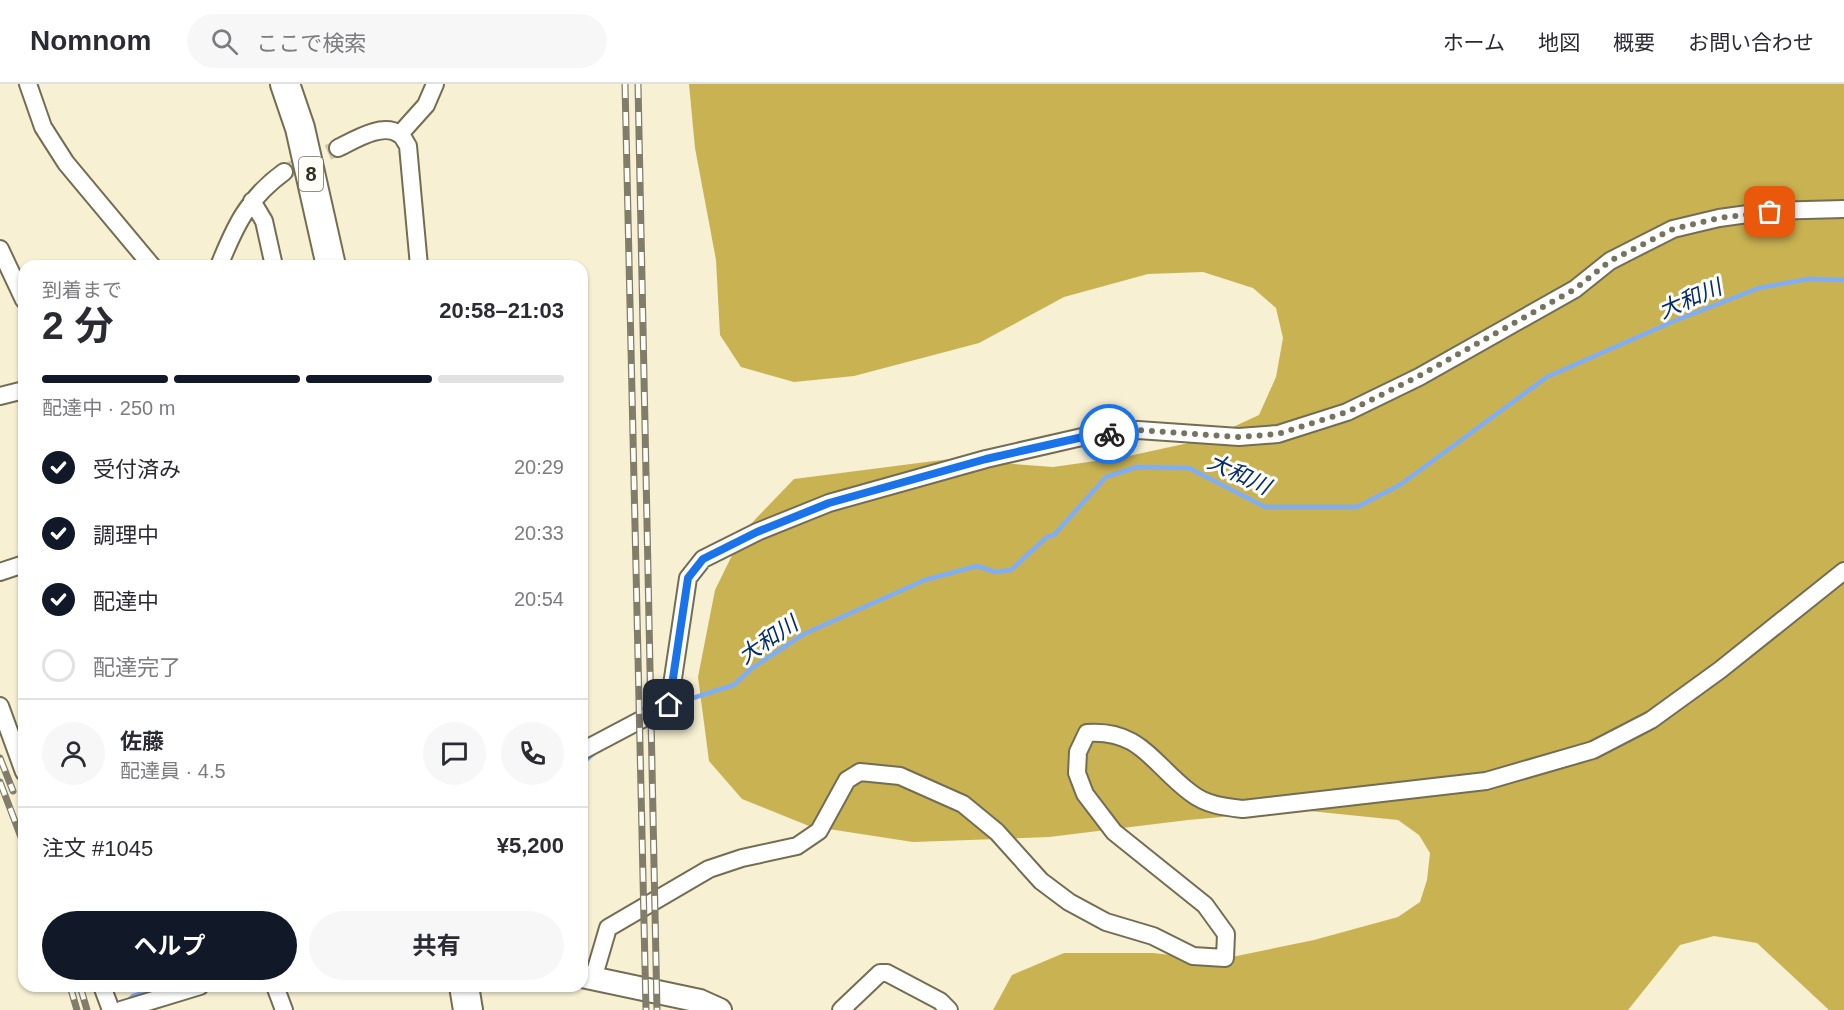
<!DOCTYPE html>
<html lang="ja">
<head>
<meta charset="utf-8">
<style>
  body { margin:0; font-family:Helvetica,"Noto Sans JP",sans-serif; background:#f7f7f7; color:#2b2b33; height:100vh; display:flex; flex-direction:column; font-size:22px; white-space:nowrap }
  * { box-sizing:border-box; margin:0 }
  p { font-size:20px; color:#7c7c81 }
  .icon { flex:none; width:33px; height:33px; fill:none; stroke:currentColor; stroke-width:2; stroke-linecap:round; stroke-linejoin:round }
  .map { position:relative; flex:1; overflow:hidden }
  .panel { position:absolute; left:18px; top:176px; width:570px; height:732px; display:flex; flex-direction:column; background:#fff; border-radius:18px; box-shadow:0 2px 4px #0004 }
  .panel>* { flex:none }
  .pin { position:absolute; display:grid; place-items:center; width:51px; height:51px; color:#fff; margin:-26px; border-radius:12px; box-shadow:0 3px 9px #0006 }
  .courier { position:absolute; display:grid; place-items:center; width:60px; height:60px; margin:-30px; border:4px solid #1a73e8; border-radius:50%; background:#fff; color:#222; box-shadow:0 2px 8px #0007 }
  .headline em { font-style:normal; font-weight:700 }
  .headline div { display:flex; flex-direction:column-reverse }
  .headline { display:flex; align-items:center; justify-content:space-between; height:102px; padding:0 24px }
  h1 { font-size:39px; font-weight:700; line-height:45px }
  .bar { display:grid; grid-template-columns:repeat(4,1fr); gap:9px 6px; align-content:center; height:72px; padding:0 24px }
  .bar i { height:8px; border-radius:4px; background:#e1e1e2 }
  .bar .active { background:#111827 }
  .bar p { grid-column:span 4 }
  .line { display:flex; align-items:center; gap:15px; padding:0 24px; border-top:2px solid #e1e1e2 }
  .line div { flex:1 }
  .round { display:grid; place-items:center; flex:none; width:63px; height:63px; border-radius:32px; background:#f7f7f7 }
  ol { padding:0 24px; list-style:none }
  li { display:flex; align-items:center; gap:18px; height:66px }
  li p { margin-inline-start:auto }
  li .icon { padding:6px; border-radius:50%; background:#111827; color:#fff; stroke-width:4 }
  li:last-child { color:#7c7c81 }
  li i { width:33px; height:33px; border:3px solid #e1e1e2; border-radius:50% }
  .button { display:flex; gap:12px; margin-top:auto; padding:12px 24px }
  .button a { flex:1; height:69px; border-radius:36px; background:#111827; color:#fff; font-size:24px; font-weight:700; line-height:69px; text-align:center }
  .button a+a { background:#f7f7f7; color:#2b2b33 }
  header { display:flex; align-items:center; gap:36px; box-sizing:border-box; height:84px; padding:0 30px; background:#fff; border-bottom:2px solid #e1e1e2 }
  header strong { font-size:28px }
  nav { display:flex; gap:33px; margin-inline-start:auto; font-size:21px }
  .search { width:420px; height:54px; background:#f7f7f7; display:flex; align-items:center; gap:15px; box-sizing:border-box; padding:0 21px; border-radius:33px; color:#7c7c81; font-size:22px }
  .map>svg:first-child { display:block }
  .forest { fill:#c9b252 }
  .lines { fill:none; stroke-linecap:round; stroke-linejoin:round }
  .stream { stroke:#7faef7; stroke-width:4.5 }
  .street-tunnel { stroke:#d0c9b0; stroke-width:16; stroke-dasharray:16 8; stroke-linecap:butt }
  .street-casing { stroke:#736d53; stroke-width:20 }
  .secondary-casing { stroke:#736d53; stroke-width:26 }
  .highway-casing { stroke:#736d53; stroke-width:32 }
  .street { stroke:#fff; stroke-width:16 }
  .secondary { stroke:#fff; stroke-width:22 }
  .highway { stroke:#fff; stroke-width:28 }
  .rail-casing { stroke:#827d6b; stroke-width:7 }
  .rail { stroke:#fefdf7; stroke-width:4.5; stroke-dasharray:14; stroke-linecap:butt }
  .done { stroke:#777361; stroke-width:6; stroke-dasharray:0 10.8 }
  .route { stroke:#1a73e8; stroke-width:8 }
  .labels { text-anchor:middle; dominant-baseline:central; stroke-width:6; stroke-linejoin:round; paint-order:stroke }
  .shield { fill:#fefdf7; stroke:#6f6d63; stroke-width:1.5 }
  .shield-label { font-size:20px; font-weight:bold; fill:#322f24 }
  .water-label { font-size:22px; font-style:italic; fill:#022c6b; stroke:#fefdf7 }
</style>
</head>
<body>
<header>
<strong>Nomnom</strong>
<div class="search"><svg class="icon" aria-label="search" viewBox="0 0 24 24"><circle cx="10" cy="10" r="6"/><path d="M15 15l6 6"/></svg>ここで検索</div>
<nav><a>ホーム</a><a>地図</a><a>概要</a><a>お問い合わせ</a></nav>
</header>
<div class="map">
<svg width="1844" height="926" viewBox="0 0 1844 926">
  <rect width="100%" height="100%" fill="#f7f0d3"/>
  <path class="forest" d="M689,0H1844V926H1829L1757,859L1714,852L1680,861L1628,926H993L1012,891L1064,869H1153L1217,876L1314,856L1398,833L1420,818L1427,796L1430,769L1419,751L1398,736L1300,726L1188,736L1049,753L913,758L809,742L742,715L709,677L698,593L715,506L744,447L794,395L950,375L1053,383L1124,373L1207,355L1259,331L1276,293L1283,254L1276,224L1253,204L1203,188L1148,190L1064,213L979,259L854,292L794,298L741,283L720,251L716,176L695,64Z"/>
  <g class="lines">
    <path class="stream" d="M673,625L693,614L734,601L751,585L804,550L925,496L977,482L995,488L1011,486L1047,453L1054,451L1106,393L1137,383L1189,384L1265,423H1357L1400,401L1547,293L1672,238L1759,204L1809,195L1844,196
      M582,680L595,668
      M128,917L133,912L167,902"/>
    <path class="street-tunnel" d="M284,88L338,64"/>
    <defs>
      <path id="street" d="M28,0L43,43L66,79L152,182
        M400,50L426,21L435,0
        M338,64C353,57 382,38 399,50C403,52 406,59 408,62L419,182
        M252,117L264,137L274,182
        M0,165L24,216
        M219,182C235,142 248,114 284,88
        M0,312L24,306
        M0,488L24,480
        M0,622L24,688
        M582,667L669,621L688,494L703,475L757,448L829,419L986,375L1082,353L1138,346L1239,353L1278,350L1347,328L1419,293L1575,205L1610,177L1673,145L1719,134L1770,127L1844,125
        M593,895L608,844L709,785L742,774L797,762L819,747L847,696L860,688L900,692L963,720L997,748L1041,797L1069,818L1106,838L1153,852L1193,872L1225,874L1226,850L1205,821L1114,748L1085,710L1077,689L1078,668L1087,649C1141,645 1153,681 1191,709C1206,721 1225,723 1243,725L1486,697L1593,666L1651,636L1720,586L1844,487
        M102,902L111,926
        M275,902L284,926
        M121,926L200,902
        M841,926L880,889H887L940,917L949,926"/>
      <path id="secondary" d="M582,892L700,917L720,926"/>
      <path id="highway" d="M285,0L300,44L331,182
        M464,902L468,926"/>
    </defs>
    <use href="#street" class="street-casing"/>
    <use href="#secondary" class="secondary-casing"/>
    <use href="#highway" class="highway-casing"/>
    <use href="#street" class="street"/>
    <use href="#secondary" class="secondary"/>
    <use href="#highway" class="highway"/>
    <defs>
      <path id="rail" d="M625,0L646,926
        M638,0L657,926
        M0,674L13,707
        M0,698L24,761
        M70,902L77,926
        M80,902L87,926"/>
    </defs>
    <use href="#rail" class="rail-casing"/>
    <use href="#rail" class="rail"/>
  </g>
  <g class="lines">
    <path class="done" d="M1109,350L1138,346L1239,353L1278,350L1347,328L1419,292L1575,205L1610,177L1673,145L1719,134L1770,128"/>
    <path class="route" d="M669,621L688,494L703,475L757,448L829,419L986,375L1083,353L1109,350"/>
  </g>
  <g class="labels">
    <rect class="shield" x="299" y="73" width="24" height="34" rx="4.5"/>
    <g class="shield-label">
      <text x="311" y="90">8</text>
    </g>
    <g class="water-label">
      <text transform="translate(1690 215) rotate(-23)">大和川</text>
      <text transform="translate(1239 390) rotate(25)">大和川</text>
      <text transform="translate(768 556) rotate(-34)">大和川</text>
    </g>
  </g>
</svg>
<div class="pin" style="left:1770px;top:128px;background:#ea580c"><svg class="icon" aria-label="bag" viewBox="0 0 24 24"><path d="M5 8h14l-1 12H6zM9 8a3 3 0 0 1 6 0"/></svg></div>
<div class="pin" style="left:669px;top:621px;background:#1f2937"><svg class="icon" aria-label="home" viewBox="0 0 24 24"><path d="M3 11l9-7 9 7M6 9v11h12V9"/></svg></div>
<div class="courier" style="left:1109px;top:350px"><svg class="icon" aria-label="bike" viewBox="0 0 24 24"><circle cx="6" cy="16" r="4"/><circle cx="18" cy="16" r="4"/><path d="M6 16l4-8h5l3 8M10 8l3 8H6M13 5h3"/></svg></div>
<section class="panel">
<div class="headline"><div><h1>2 分</h1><p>到着まで</p></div><em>20:58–21:03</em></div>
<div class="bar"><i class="active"></i><i class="active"></i><i class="active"></i><i></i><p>配達中 · 250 m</p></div>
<ol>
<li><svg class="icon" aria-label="check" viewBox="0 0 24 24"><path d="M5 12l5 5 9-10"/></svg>受付済み<p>20:29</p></li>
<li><svg class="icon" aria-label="check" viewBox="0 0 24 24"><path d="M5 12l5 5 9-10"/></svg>調理中<p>20:33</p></li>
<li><svg class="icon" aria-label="check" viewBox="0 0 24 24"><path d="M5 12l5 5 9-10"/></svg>配達中<p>20:54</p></li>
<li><i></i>配達完了</li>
</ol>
<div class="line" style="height:108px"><a class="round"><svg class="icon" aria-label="person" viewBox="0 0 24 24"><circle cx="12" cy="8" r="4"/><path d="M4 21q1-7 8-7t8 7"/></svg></a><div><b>佐藤</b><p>配達員 · 4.5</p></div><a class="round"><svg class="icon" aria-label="chat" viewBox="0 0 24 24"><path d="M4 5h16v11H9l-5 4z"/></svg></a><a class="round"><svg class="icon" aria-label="phone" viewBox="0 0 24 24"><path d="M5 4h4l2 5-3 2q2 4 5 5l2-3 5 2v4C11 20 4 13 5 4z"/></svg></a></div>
<div class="line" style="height:78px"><div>注文 #1045</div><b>¥5,200</b></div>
<div class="button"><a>ヘルプ</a><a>共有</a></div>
</section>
</div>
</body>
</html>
